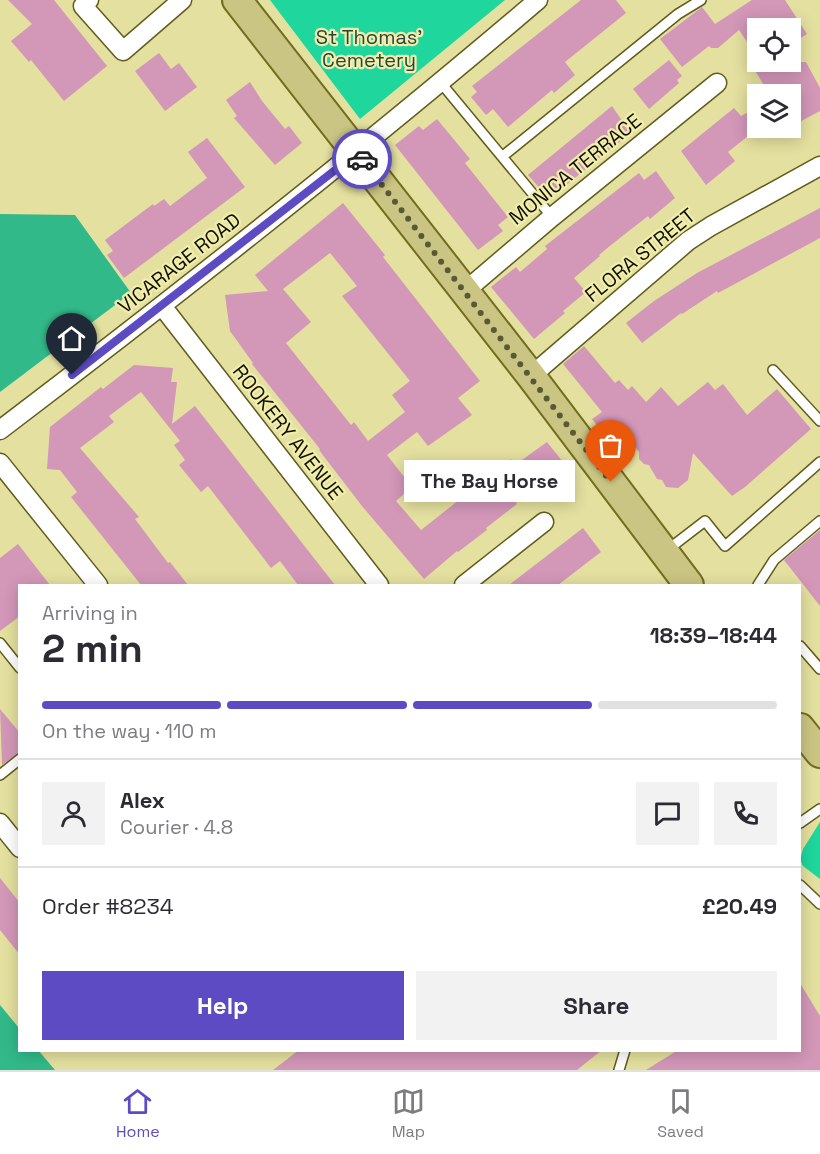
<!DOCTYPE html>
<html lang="en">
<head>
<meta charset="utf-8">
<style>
  body { margin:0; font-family:"Space Grotesk",sans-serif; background:#f2f2f3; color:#2b2b33; height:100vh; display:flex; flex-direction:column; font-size:22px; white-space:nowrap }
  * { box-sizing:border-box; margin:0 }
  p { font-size:20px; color:#7c7c81 }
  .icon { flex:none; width:33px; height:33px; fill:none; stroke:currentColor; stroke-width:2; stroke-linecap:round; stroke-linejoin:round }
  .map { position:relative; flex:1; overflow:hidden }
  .panel { position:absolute; left:18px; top:584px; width:783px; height:468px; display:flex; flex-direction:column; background:#fff; border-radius:0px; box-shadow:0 3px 15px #0003 }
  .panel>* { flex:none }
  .buttons { position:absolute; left:747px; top:18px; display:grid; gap:12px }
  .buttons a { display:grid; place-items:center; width:54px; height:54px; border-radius:0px; background:#fff; box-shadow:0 3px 15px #0003; font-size:30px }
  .pin { position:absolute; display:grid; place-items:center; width:51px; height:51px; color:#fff; margin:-62px -26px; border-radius:50% 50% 50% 0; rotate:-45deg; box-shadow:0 0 6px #0007 }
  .pin .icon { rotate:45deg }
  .courier { position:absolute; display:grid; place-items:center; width:60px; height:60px; margin:-30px; border:4px solid #5d4bc3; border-radius:50%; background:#fff; color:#222; box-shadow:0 2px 8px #0007 }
  .bubble { position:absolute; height:42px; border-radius:0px; background:#fff; box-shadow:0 3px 15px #0003; font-size:20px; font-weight:700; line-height:42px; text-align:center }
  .overview em { font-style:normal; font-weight:700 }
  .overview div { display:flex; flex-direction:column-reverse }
  .overview { display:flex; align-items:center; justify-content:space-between; height:102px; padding:0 24px }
  h1 { font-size:39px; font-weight:700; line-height:45px }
  .bar { display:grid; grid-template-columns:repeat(4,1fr); gap:9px 6px; align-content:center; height:72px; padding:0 24px }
  .bar i { height:8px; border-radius:4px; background:#e1e1e2 }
  .bar .selected { background:#5d4bc3 }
  .bar p { grid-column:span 4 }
  .line { display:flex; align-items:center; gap:15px; padding:0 24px; border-top:2px solid #e1e1e2 }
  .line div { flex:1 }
  .round { display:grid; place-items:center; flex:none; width:63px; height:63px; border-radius:0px; background:#f2f2f3 }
  .action { display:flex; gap:12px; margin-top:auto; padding:12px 24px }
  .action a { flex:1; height:69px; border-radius:0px; background:#5d4bc3; color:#fff; font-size:24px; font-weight:700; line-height:69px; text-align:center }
  .action a+a { background:#f2f2f3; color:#2b2b33 }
  .tabs { display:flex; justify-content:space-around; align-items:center; height:84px; border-top:2px solid #e1e1e2; background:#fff; font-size:16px; color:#7c7c81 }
  .tabs a { display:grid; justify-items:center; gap:3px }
  .tabs .selected { color:#5d4bc3 }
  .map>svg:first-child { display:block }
  .green { fill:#1fd69d }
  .forest { fill:#32b98a }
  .building { fill:#d397b8; fill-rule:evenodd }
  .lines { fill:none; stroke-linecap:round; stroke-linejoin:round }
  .lane-casing { stroke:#605c1c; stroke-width:12 }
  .street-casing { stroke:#605c1c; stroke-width:21 }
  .primary-casing { stroke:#726d1e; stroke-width:32 }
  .lane { stroke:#fff; stroke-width:9 }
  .street { stroke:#fff; stroke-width:18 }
  .primary { stroke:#cac582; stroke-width:28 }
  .done { stroke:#5b5838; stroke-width:6; stroke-dasharray:0 10.8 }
  .route { stroke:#5d4bc3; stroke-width:8 }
  .labels { text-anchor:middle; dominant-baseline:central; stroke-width:4.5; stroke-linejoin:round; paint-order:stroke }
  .park-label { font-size:20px; fill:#294539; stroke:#f1edac }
  .street-label { font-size:20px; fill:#110f00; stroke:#f1edac }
</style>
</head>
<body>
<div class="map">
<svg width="820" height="1070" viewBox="0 0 820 1070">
  <rect width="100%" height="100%" fill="#e4e09f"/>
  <path class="green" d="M270,0H505L360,119Z
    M820,822V879L803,866L800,860L803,849Z"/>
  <path class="forest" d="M0,214L75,215L131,293L0,392Z
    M0,1005L19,1028L20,1050H38L55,1070H0Z"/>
  <path class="building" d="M8,0H54L107,66L64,101L31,60L29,62L11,41L32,24Z
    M581,0H616L626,13L565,62L575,75L554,93L552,90L508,127L493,109L486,115L471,97L477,92L472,86Z
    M752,0H785L807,34L790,45V28H758V58L739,30L718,48H711L709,46L682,67L660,39L702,7L715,24Z
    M159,53L171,69L179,63L197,87L165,111L135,71Z
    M669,60L682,76L677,80L679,83L649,109L633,89Z
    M750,62H806L820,88V111L790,127V94H769Z
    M250,82L262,101L285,129L289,126L302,143L275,165L234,118L237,116L226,100Z
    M612,106L629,131L621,137L623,139L549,199L528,175Z
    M758,107V128L728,152L735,161L706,185L681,151L734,108L741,116Z
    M437,119L470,159L465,163L508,217L498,225L503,231L478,250L395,145L419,126L423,130Z
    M207,138L245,187L124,278L107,255L113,251L105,240L153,204L154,206L164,199L170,206L207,178L188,152Z
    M656,171L675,198L650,219L648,216L611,245L599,255L600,256L574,278L586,292L563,311L565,313L534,339L491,287L516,267L520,272L547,249L545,246L639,173L644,180Z
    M343,203L385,255L383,257L480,381L458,398L472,415L428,446L417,432L387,455L412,487L396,501L421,530L511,459L515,465L547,442L563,462L544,477L546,480L516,502L517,504L486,528L487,530L458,552L457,551L424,579L362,506L319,450L320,449L252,364L253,363L230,331L225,295L268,291L255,275ZM330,253L357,286L342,296L410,381L392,395L405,412L368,441L354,422L351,425L286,343L311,322L283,289Z
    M820,208V238L718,293L717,291L682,314L681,313L642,343L626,323L654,301L697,273Z
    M584,346L615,383L619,380L628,390L632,386L646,402L661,387L678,406L708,382L715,390L723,384L747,415L777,389L811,429L745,487L732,496L693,453L688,480L678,488L666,487L662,480L657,479L649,465L644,464L639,459V452L616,423L604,434L592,419L602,412L563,364Z
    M134,365L173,368L171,382H177L172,424L195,406L335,585H298L280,561L271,568L208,486L201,492L179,465L185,460L174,445L180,441L141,392L109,416L114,422L80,448L139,517L135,519L168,563L170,562L188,585H141L71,497L77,492L60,470L47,469L50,427L101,387L103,389Z
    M583,528L601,552L558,585H509Z
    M820,530V606L784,560Z
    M18,544L50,585H20V616L0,631V558Z
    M0,709L20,733V752L2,765Z
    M0,878L20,903V955L0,930Z
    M800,983L820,1016V1070H646L678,1050H800Z
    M299,1050H602L577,1070H273Z"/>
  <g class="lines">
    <defs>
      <path id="lane" d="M441,83L552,217
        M503,156L678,14L701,0
        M773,370L820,421
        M666,551L705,521L725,546L820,462
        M758,585L774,560L820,521
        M0,643L20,668
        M800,646L820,669
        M0,775L20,759
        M800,823L820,809
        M800,885L820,904
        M619,1070L625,1050"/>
      <path id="street" d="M89,0L83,6L123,51L182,0
        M464,292L552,217L717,83
        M162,306L379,585
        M531,376L688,241L711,226L820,166
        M0,430C183,291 363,149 538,0
        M0,463L98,585
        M464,585L544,522
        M0,823L20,848"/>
      <path id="primary" d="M237,0L531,376L689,585
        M800,728L820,753"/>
    </defs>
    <use href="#lane" class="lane-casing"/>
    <use href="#street" class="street-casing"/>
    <use href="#primary" class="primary-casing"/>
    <use href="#lane" class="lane"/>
    <use href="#street" class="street"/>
    <use href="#primary" class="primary"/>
  </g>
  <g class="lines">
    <path class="done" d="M362,159L611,482"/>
    <path class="route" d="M72,375L357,153L362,159"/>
  </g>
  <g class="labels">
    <g class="park-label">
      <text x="369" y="37">St Thomas'<tspan x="369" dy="23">Cemetery</tspan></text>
    </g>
    <g class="street-label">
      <text transform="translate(575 169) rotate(-39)">MONICA TERRACE</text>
      <text transform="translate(640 255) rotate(-39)">FLORA STREET</text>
      <text transform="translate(179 263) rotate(-38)">VICARAGE ROAD</text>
      <text transform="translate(288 432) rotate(52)">ROOKERY AVENUE</text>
    </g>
  </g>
</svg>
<div class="buttons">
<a><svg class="icon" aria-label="locate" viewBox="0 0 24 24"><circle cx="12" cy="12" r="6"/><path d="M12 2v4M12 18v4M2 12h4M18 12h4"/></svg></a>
<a><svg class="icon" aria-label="layers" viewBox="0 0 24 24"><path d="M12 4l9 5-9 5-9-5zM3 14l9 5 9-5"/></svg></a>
</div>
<div class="pin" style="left:611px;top:482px;background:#ea580c"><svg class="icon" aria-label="bag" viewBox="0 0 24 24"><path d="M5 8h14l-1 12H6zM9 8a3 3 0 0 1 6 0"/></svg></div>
<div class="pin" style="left:72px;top:375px;background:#1f2937"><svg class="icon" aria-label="home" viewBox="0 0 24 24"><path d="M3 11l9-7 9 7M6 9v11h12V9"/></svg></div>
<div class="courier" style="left:362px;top:159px"><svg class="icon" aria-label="car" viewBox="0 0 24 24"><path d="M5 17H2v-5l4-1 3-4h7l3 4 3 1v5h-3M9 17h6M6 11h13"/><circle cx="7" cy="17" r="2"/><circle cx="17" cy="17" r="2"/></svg></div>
<div class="bubble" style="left:404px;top:460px;width:171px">The Bay Horse</div>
<section class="panel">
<div class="overview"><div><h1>2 min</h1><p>Arriving in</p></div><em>18:39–18:44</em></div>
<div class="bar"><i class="selected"></i><i class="selected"></i><i class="selected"></i><i></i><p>On the way · 110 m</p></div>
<div class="line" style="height:108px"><a class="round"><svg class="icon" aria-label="person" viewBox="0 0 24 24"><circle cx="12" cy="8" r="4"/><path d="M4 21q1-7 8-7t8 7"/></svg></a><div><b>Alex</b><p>Courier · 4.8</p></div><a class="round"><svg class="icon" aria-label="chat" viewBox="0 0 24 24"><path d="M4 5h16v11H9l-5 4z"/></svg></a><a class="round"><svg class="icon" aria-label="phone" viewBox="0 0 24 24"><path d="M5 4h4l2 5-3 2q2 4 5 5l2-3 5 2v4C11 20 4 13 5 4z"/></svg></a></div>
<div class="line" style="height:78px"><div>Order #8234</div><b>£20.49</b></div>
<div class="action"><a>Help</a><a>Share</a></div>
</section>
</div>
<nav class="tabs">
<a class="selected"><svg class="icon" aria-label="home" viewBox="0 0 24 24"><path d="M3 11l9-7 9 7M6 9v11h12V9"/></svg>Home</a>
<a><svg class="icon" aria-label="map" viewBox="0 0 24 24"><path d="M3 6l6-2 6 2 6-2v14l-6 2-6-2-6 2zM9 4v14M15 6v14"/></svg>Map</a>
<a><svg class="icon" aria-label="saved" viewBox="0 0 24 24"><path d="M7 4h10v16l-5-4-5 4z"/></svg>Saved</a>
</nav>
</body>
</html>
